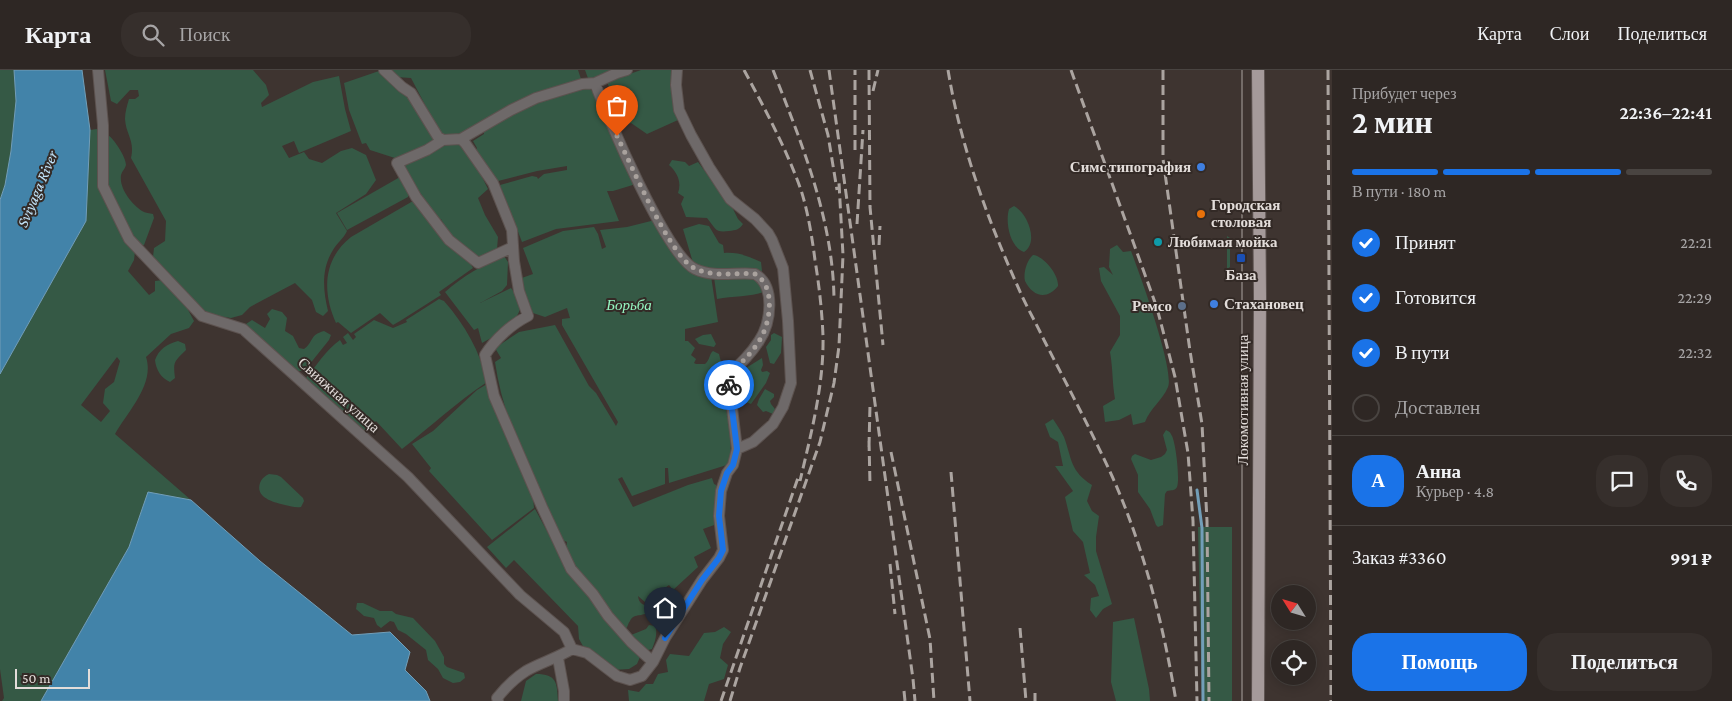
<!DOCTYPE html>
<html lang="ru">
<head>
<meta charset="utf-8">
<style>
  body { margin:0; font-family:"Crimson Pro",serif; background:#362f2c; color:#f1f3f6; height:100vh; display:flex; flex-direction:column; font-size:19px; white-space:nowrap }
  * { box-sizing:border-box; margin:0 }
  p { font-size:16px; color:#a7a5a6 }
  .icon { flex:none; width:28px; height:28px; fill:none; stroke:currentColor; stroke-width:2; stroke-linecap:round; stroke-linejoin:round }
  .map { position:relative; flex:1; overflow:hidden }
  .details { display:flex; flex-direction:column; background:#2e2724; width:400px }
  .details>* { flex:none }
  .needle { width:32px; rotate:307deg }
  .buttons { position:absolute; left:1271px; top:515px; display:grid; gap:10px }
  .buttons a { display:grid; place-items:center; width:45px; height:45px; border-radius:50%; background:#2e2724; box-shadow:0 2px 12px #0003,0 0 0 1px #494441; font-size:25px }
  .scale { position:absolute; left:15px; bottom:12px; width:75px; box-sizing:border-box; padding-left:5px; border:2px solid #e3ddda; border-top:0; font-size:14px; line-height:18px; white-space:nowrap; color:#e3ddda; -webkit-text-stroke:4px #332a26; paint-order:stroke }
  .pin { position:absolute; display:grid; place-items:center; width:42px; height:42px; color:#fff; margin:-51px -21px; border-radius:50% 50% 50% 0; rotate:-45deg; box-shadow:0 0 5px #0007 }
  .pin .icon { rotate:45deg }
  .courier { position:absolute; display:grid; place-items:center; width:50px; height:50px; margin:-25px; border:4px solid #1a73e8; border-radius:50%; background:#fff; color:#222; box-shadow:0 1px 6px #0007 }
  .overview em { font-style:normal; font-weight:600 }
  .overview div { display:flex; flex-direction:column-reverse }
  .overview { display:flex; align-items:center; justify-content:space-between; height:85px; padding:0 20px }
  h1 { font-size:32px; font-weight:600; line-height:38px }
  .bar { display:grid; grid-template-columns:repeat(4,1fr); gap:8px 5px; align-content:center; height:60px; padding:0 20px }
  .bar i { height:6px; border-radius:4px; background:#494441 }
  .bar .on { background:#1a73e8 }
  .bar p { grid-column:span 4 }
  .line { display:flex; align-items:center; gap:12px; padding:0 20px; border-top:1px solid #494441 }
  .line div { flex:1 }
  .round { display:grid; place-items:center; flex:none; width:52px; height:52px; border-radius:20px; background:#362f2c }
  ol { padding:0 20px; list-style:none }
  li { display:flex; align-items:center; gap:15px; height:55px }
  li p { margin-inline-start:auto }
  li .icon { padding:5px; border-radius:50%; background:#1a73e8; color:#fff; stroke-width:4 }
  li:last-child { color:#a7a5a6 }
  li i { width:28px; height:28px; border:2px solid #494441; border-radius:50% }
  .button { display:flex; gap:10px; margin-top:auto; padding:10px 20px }
  .button a { flex:1; height:58px; border-radius:20px; background:#1a73e8; color:#fff; font-size:20px; font-weight:600; line-height:58px; text-align:center }
  .button a+a { background:#362f2c; color:#f1f3f6 }
  header { display:flex; align-items:center; gap:30px; box-sizing:border-box; height:70px; padding:0 25px; background:#2e2724; border-bottom:1px solid #494441 }
  header strong { font-size:24px }
  nav { display:flex; gap:28px; margin-inline-start:auto; font-size:18px }
  .search { width:350px; height:45px; background:#362f2c; display:flex; align-items:center; gap:12px; box-sizing:border-box; padding:0 18px; border-radius:20px; color:#a7a5a6; font-size:19px }
  main { display:flex; flex:1; min-height:0 }
  .map>svg:first-child { display:block }
  .green { fill:#355945; fill-rule:evenodd }
  .water { fill:#4283a9; stroke:#729eb8 }
  .lines { fill:none; stroke-linecap:round; stroke-linejoin:round }
  .stream { stroke:#729eb8; stroke-width:3 }
  .street-casing { stroke:#5c524f; stroke-width:12 }
  .primary-casing { stroke:#5c524f; stroke-width:14 }
  .street { stroke:#6e6969; stroke-width:10 }
  .primary { stroke:#a59a9a; stroke-width:12 }
  .tram { stroke:#aba4a0; stroke-width:1 }
  .rail { stroke:#aba4a0; stroke-width:3; stroke-dasharray:10 5; stroke-linecap:butt }
  .done { stroke:#a9a29e; stroke-width:5; stroke-dasharray:0 9 }
  .route { stroke:#1a73e8; stroke-width:6 }
  .shop-dot { fill:#3f7fe0; stroke:#332a26; stroke-width:2 }
  .food-dot { fill:#e8710a; stroke:#332a26; stroke-width:2 }
  .culture-dot { fill:#0f9aa8; stroke:#332a26; stroke-width:2 }
  .transit-dot { fill:#1a4fb4; stroke:#332a26; stroke-width:2 }
  .service-dot { fill:#5c6f8a; stroke:#332a26; stroke-width:2 }
  .labels { text-anchor:middle; dominant-baseline:central; stroke-width:4; stroke-linejoin:round; paint-order:stroke }
  .poi-label { font-size:15px; font-weight:bold; fill:#e3ddda; stroke:#332a26; text-anchor:start }
  .park-label { font-size:15px; font-style:italic; fill:#95f6c1; stroke:#332a26 }
  .street-label { font-size:15px; fill:#e3ddda; stroke:#332a26 }
  .water-label { font-size:16px; font-style:italic; fill:#c0e2f8; stroke:#332a26 }
</style>
</head>
<body>
<header>
<strong>Карта</strong>
<div class="search"><svg class="icon" aria-label="search" viewBox="0 0 24 24"><circle cx="10" cy="10" r="6"/><path d="M15 15l6 6"/></svg>Поиск</div>
<nav><a>Карта</a><a>Слои</a><a>Поделиться</a></nav>
</header>
<main>
<div class="map">
<svg width="1332" height="631" viewBox="0 0 1332 631">
  <rect width="100%" height="100%" fill="#3e3430"/>
  <path class="green" d="M0,0H14L16,31L11,81L5,115L0,130Z
    M105,0H253L266,15L269,25L261,33L262,37L313,12L339,6L345,39L351,61L299,83L294,71L282,76L289,88L304,82L309,89L322,93L341,81L352,78L366,85L376,110L366,124L336,143L347,161C344,168 337,173 333,180C321,199 323,220 328,241L323,246L316,242L312,230L295,213L250,237L242,245L231,248L219,246L202,241L153,187L154,178L165,171L166,151L131,88C135,70 126,65 125,49C125,42 127,36 129,29H135L139,26L138,20H130L117,34L111,31Z
    M388,0H578L582,12L461,65L445,67L435,59L432,48L411,8L396,7Z
    M585,0H610L609,4L589,11Z
    M641,0H673L678,50L647,64L631,53L619,58L610,37L616,34L607,12Z
    M379,1L415,34L434,71L398,89L370,80L366,73L362,74L349,40L344,13Z
    M581,17L590,19L594,23L636,114L613,121H607L619,151L556,159L522,172L500,115L532,106L537,107L538,109L544,104L567,100V96L537,101L498,111L496,108L492,109L474,83L477,78L473,71L484,64V60L535,32Z
    M97,59L99,67V112L135,181L134,190L128,201L149,225L155,221V211L163,210L186,236L194,251L189,258L171,264L146,287C155,314 128,341 115,364L191,430L148,423L129,477L41,631H2L4,628L0,599V304L86,151L90,60ZM117,287L120,291L114,312L105,319L103,333L110,341L101,352L81,335Z
    M108,65C114,69 126,87 126,95C125,99 122,101 121,105C119,119 132,134 142,141C145,143 150,143 153,144L154,148L144,175H140L132,168L107,115V66Z
    M458,74L462,77L481,105L488,119L478,128L485,145L498,167L497,179L478,188L449,164L441,149L437,151L421,124L417,126L401,97L446,75Z
    M672,90L685,92L689,96L698,92L733,139L738,149L743,154C739,160 736,160 729,161C715,163 716,159 707,148L686,147L681,134L684,127L678,123C682,112 677,102 669,95Z
    M400,107L409,123L408,127L347,160L337,143Z
    M413,131H417L469,191L473,198L439,222L441,225L400,251L393,255L380,243L351,263L338,252L336,253C322,222 323,189 351,167Z
    M1014,136C1028,143 1039,173 1024,182C1010,177 1005,153 1009,139Z
    M655,150L673,182L711,206L718,252L685,259V271H688L695,278L691,285L696,289L694,293L696,294H705C710,290 709,284 713,281L719,284C722,296 730,324 720,334L725,335C730,355 732,374 730,394L669,413L668,398H665V414L632,426L622,407L618,409L633,437L688,415L712,408L714,414L716,415L717,454L703,459L711,478L694,487L698,497L673,520L669,515L645,532L638,526C639,533 642,535 649,536L650,540C645,548 634,542 630,551C628,553 628,556 626,559H623L579,504L566,480L567,472L563,470C536,412 504,356 495,292L501,288L495,278L519,262L555,255L589,316L596,323L616,356L618,352L562,255V249L570,248L567,238L545,247L533,243L519,209L533,204L523,178L563,161L594,157L598,164L602,179L606,177L600,160L627,157Z
    M699,154L709,156L719,173L723,175L724,183C738,182 748,186 761,192L762,201L740,200L721,201L694,196L683,159Z
    M1227,166L1230,168V197L1227,199Z
    M1117,175L1123,182L1131,181C1139,202 1175,300 1168,317C1162,331 1151,337 1145,352L1133,355L1131,344L1119,350L1105,352L1103,336L1115,329C1112,312 1113,299 1110,282L1120,265V246L1101,211L1099,198L1104,197L1113,205L1109,197L1110,179Z
    M1033,185C1044,186 1059,205 1058,216C1047,230 1033,227 1025,211C1023,203 1027,190 1033,185Z
    M504,186L508,192L507,215L502,221L480,233L511,218L516,225L520,239C515,256 497,265 482,273L478,258L474,260L445,222C463,206 482,195 504,186Z
    M736,206L756,209L764,222C750,227 733,226 717,229L714,207Z
    M439,229L444,231C465,255 480,281 487,312C457,332 430,357 402,379L376,351L365,362L306,308C317,295 325,281 340,270L343,275L347,273L343,267L348,263L353,270L356,267L354,264L374,250L393,258L407,252L406,250Z
    M272,239L282,242L287,248L285,261L293,266L299,278L304,279C314,272 309,265 324,261L331,265L329,270L305,300L295,302L247,259L246,254L252,250L265,258L270,249L267,244Z
    M774,263L782,267L781,283L774,294L770,293L766,277L771,270V265Z
    M711,264L716,274L714,277L699,274L695,269L703,265Z
    M178,271L185,274L186,280C174,292 173,291 175,308L170,312C161,308 156,300 155,290C159,279 167,274 178,271Z
    M762,288L763,295L761,300L762,302L767,301L770,303L766,313L751,334L746,332L744,323L747,319L746,316L740,317L739,314L746,303V298Z
    M487,314L533,427L534,438L492,470L429,401L431,398L412,374L433,361L477,320Z
    M765,319L774,324V327L770,331L771,334L775,339L773,344L766,341L763,342L757,335L759,329Z
    M1053,349C1057,355 1061,361 1064,367C1072,389 1070,401 1092,415L1087,431L1092,441L1099,446L1096,467V481L1112,534L1103,539L1096,548L1090,540L1091,528L1099,526L1095,515L1084,505L1090,503L1083,472L1073,461L1065,427L1073,421L1055,396H1063L1058,372L1050,367L1045,354Z
    M1166,360C1170,362 1170,362 1172,366C1176,374 1180,410 1177,417C1175,421 1171,420 1167,421L1165,424L1163,455L1158,457L1156,455L1150,439L1138,422V405L1131,389L1132,386L1135,384L1151,390L1161,387L1165,384L1167,380L1163,365Z
    M269,404L277,405L281,407L303,428L304,431L301,437C295,438 291,436 285,435C274,432 255,428 260,413C262,408 265,406 269,404Z
    M535,439L568,500L640,587L637,594L629,599L613,600L597,587L590,579L583,576L579,569L578,556L514,490L506,498L487,477Z
    M1198,457H1232V631H1202Z
    M357,533H363L380,541H392L396,544L413,548L435,571L444,587V594L447,597L464,603L465,608L460,612L453,613L443,608L438,599L428,590L426,580L406,564L398,560L394,552L390,551L381,558L377,555L374,548L364,546L356,539Z
    M1134,548L1149,619L1150,631H1116L1111,612L1113,552Z
    M649,555L655,556C658,563 655,572 652,579L645,581L631,565L646,559Z
    M724,557L731,562L723,574L720,588L728,595L724,609L709,614L704,631H629L628,620L639,622L646,614H653L658,604L668,602L666,590L670,584L689,586L704,563L715,562Z
    M536,604C557,604 557,613 558,631H521L526,611Z"/>
  <path class="water" d="M14,0H82L90,60L86,151L0,304V130L5,115L11,81L16,31Z
    M148,422L191,430L260,491L352,565L390,562L410,582L405,600L426,621L430,631H41L129,477Z"/>
  <g class="lines">
    <path class="stream" d="M1197,420L1202,458L1203,631"/>
    <defs>
      <path id="street" d="M98,0L103,55V116L129,169L202,246L243,259L408,407L520,525L564,562L572,579
        M384,0L402,17L411,23L438,67L443,70L461,69L465,73L493,113L512,160L514,191L519,221L528,246C512,254 495,269 485,285L494,326L542,437L571,499L593,524L608,546L631,572L653,592L642,606L630,610L617,606L587,583L572,579
        M677,0L676,15L679,40L691,65L709,97L730,129L755,149L768,163L772,170L783,198L788,251L791,313L783,337L773,354L753,372L737,379
        M595,13C607,47 667,186 695,199C714,208 735,202 755,204C776,216 771,253 759,271C751,284 740,294 728,305L737,379L733,395L727,403L721,421L719,446L723,480L719,488L702,510L665,568L653,592
        M461,69L511,40L536,28L582,14L595,13L617,3L627,0
        M443,70L427,80L397,93L416,127L449,170L478,193L513,177
        M558,588L564,621V631
        M498,631L497,628C505,618 515,608 526,601C540,593 557,588 572,579"/>
      <path id="primary" d="M1258,631L1260,227L1258,0"/>
    </defs>
    <use href="#street" class="street-casing"/>
    <use href="#primary" class="primary-casing"/>
    <use href="#street" class="street"/>
    <use href="#primary" class="primary"/>
    <path class="tram" d="M1242,631V0"/>
    <path class="rail" d="M744,0C765,39 786,78 801,120C808,142 812,167 815,190C819,215 822,240 823,266C824,315 811,364 800,411
      M773,0C802,74 833,149 834,229
      M810,0L828,65L837,120
      M829,0L913,609L915,631
      M869,0L870,137L883,275
      M948,0C961,79 989,153 1022,226C1029,241 1037,255 1044,270C1067,315 1091,360 1112,406C1144,478 1163,553 1176,631
      M1071,0L1157,238L1175,307L1188,383L1193,451L1197,631
      M1163,0V89L1190,281L1202,354L1207,451L1209,631
      M1328,0L1331,631
      M873,21L878,0
      M855,80V0
      M857,154L863,60
      M879,175L880,156
      M869,371L870,414
      M869,377L870,335
      M891,382L930,569L934,631
      M951,402L970,631
      M890,494L895,544
      M1020,558L1026,631
      M904,621L905,631
      M1035,623V631
      M721,631L799,405
      M730,631L740,598L820,372L834,313L839,276L843,185L839,113"/>
  </g>
  <g class="lines">
    <path class="done" d="M617,66C631,94 670,186 694,198C713,208 735,202 755,204C776,216 771,253 759,271C751,284 740,294 728,305L729,315"/>
    <path class="route" d="M665,568L702,510L719,488L723,480L719,446L721,421L727,403L733,395L737,379L729,315"/>
  </g>
  <g class="shop-dot">
    <circle cx="1201" cy="97" r="5"/>
    <circle cx="1214" cy="234" r="5"/>
  </g>
  <circle class="food-dot" cx="1201" cy="144" r="5"/>
  <circle class="culture-dot" cx="1158" cy="172" r="5"/>
  <rect class="transit-dot" x="1236" y="183" width="10" height="10" rx="2.5"/>
  <circle class="service-dot" cx="1182" cy="236" r="5"/>
  <g class="labels">
    <g class="poi-label">
      <text x="1191" y="97" text-anchor="end">Симс типография</text>
      <text x="1211" y="135">Городская<tspan x="1211" dy="17">столовая</tspan></text>
      <text x="1168" y="172">Любимая мойка</text>
      <text x="1241" y="205" text-anchor="middle">База</text>
      <text x="1224" y="234">Стахановец</text>
      <text x="1172" y="236" text-anchor="end">Ремсо</text>
    </g>
    <g class="park-label">
      <text x="629" y="235">Борьба</text>
    </g>
    <g class="street-label">
      <text transform="translate(339 325) rotate(42)">Свияжная улица</text>
      <text transform="translate(1243 330) rotate(-90)">Локомотивная улица</text>
    </g>
    <g class="water-label">
      <text transform="translate(37 119) rotate(-67)">Sviyaga River</text>
    </g>
  </g>
</svg>
<div class="buttons">
<a><svg class="needle" viewBox="-14 -14 28 28"><path d="M0-13l5 13h-10z" fill="#e53935"/><path d="M0 13l5-13h-10z" fill="#a7a5a6"/></svg></a>
<a><svg class="icon" aria-label="locate" viewBox="0 0 24 24"><circle cx="12" cy="12" r="6"/><path d="M12 2v4M12 18v4M2 12h4M18 12h4"/></svg></a>
</div>
<div class="scale">50 m</div>
<div class="pin" style="left:617px;top:66px;background:#ea580c"><svg class="icon" aria-label="bag" viewBox="0 0 24 24"><path d="M5 8h14l-1 12H6zM9 8a3 3 0 0 1 6 0"/></svg></div>
<div class="pin" style="left:665px;top:568px;background:#1f2937"><svg class="icon" aria-label="home" viewBox="0 0 24 24"><path d="M3 11l9-7 9 7M6 9v11h12V9"/></svg></div>
<div class="courier" style="left:729px;top:315px"><svg class="icon" aria-label="bike" viewBox="0 0 24 24"><circle cx="6" cy="16" r="4"/><circle cx="18" cy="16" r="4"/><path d="M6 16l4-8h5l3 8M10 8l3 8H6M13 5h3"/></svg></div>
</div>
<section class="details">
<div class="overview"><div><h1>2 мин</h1><p>Прибудет через</p></div><em>22:36–22:41</em></div>
<div class="bar"><i class="on"></i><i class="on"></i><i class="on"></i><i></i><p>В пути · 180 m</p></div>
<ol>
<li><svg class="icon" aria-label="check" viewBox="0 0 24 24"><path d="M5 12l5 5 9-10"/></svg>Принят<p>22:21</p></li>
<li><svg class="icon" aria-label="check" viewBox="0 0 24 24"><path d="M5 12l5 5 9-10"/></svg>Готовится<p>22:29</p></li>
<li><svg class="icon" aria-label="check" viewBox="0 0 24 24"><path d="M5 12l5 5 9-10"/></svg>В пути<p>22:32</p></li>
<li><i></i>Доставлен</li>
</ol>
<div class="line" style="height:90px"><b class="round" style="background:#1a73e8;color:#fff">А</b><div><b>Анна</b><p>Курьер · 4.8</p></div><a class="round"><svg class="icon" aria-label="chat" viewBox="0 0 24 24"><path d="M4 5h16v11H9l-5 4z"/></svg></a><a class="round"><svg class="icon" aria-label="phone" viewBox="0 0 24 24"><path d="M5 4h4l2 5-3 2q2 4 5 5l2-3 5 2v4C11 20 4 13 5 4z"/></svg></a></div>
<div class="line" style="height:65px"><div>Заказ #3360</div><b>991 ₽</b></div>
<div class="button"><a>Помощь</a><a>Поделиться</a></div>
</section>
</main>
</body>
</html>
